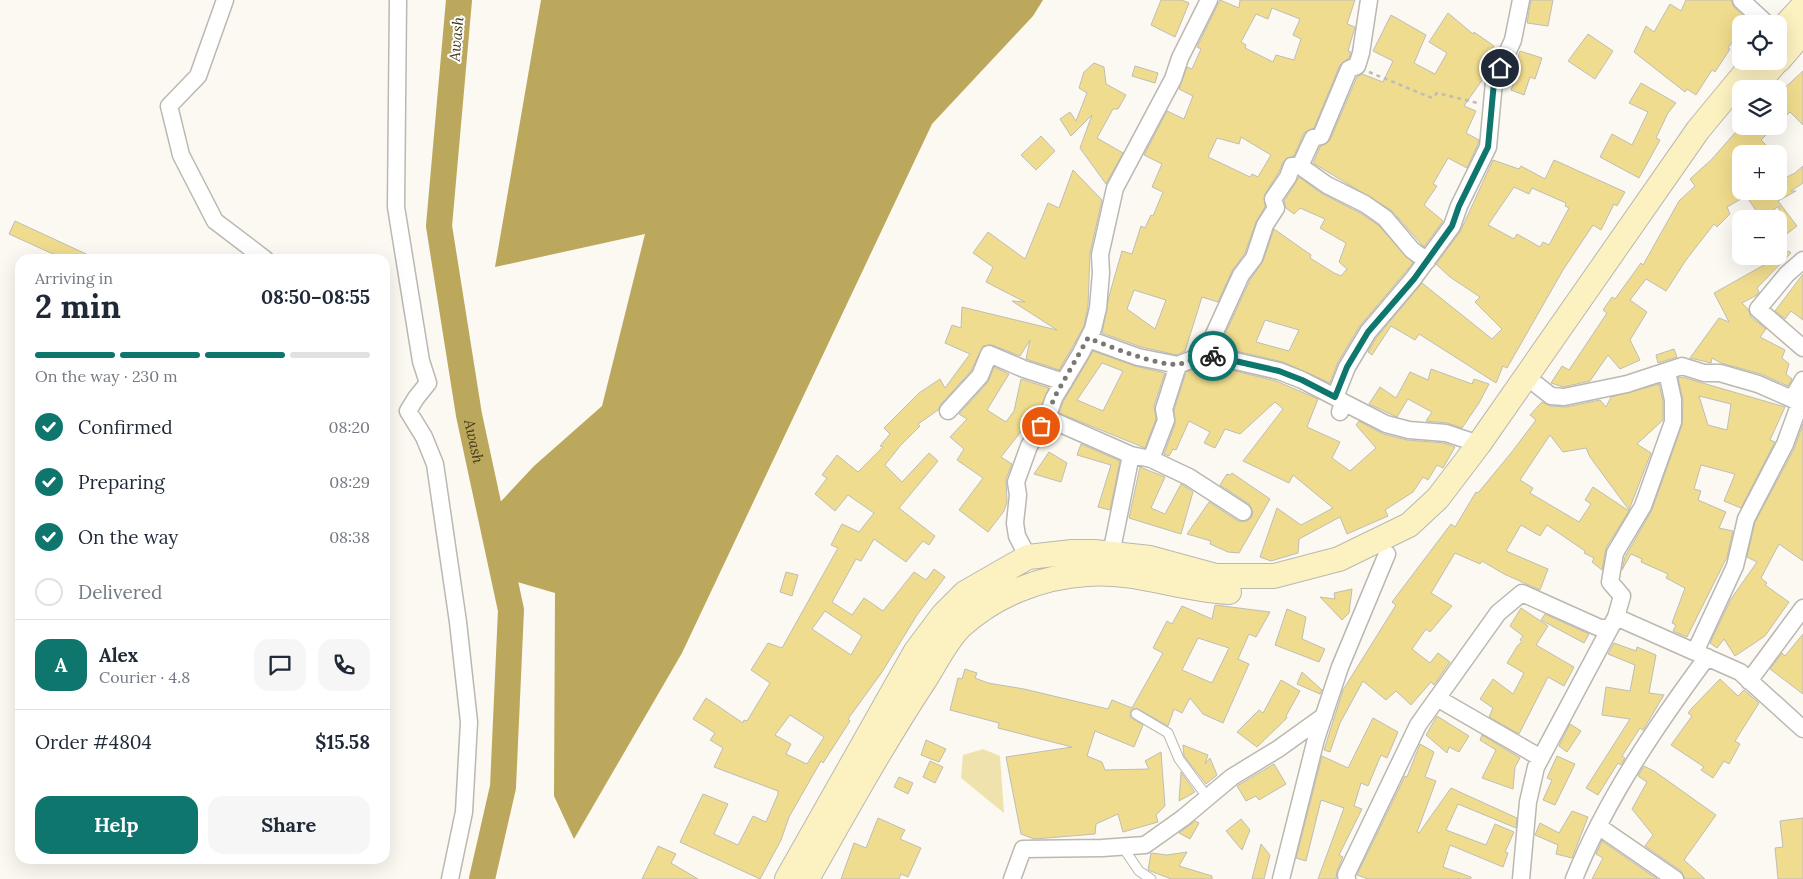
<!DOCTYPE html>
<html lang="en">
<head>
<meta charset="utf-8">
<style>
  body { margin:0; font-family:Lora,serif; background:#f6f6f7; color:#1f2937; height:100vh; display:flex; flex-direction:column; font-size:19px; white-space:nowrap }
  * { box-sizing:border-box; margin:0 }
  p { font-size:16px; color:#747a83 }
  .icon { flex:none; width:28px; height:28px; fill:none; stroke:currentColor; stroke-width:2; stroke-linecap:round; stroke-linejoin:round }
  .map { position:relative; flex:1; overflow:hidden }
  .panel { position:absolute; left:15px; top:254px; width:375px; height:610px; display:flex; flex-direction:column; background:#fff; border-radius:15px; box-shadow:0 5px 20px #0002 }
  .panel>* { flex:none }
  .buttons { position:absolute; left:1732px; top:15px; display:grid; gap:10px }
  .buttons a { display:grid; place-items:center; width:55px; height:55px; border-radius:10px; background:#fff; box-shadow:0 5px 20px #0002; font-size:25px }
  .pin { position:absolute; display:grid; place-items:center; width:42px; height:42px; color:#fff; margin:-21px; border:2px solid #fff; border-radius:50%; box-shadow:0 1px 5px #0007 }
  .courier { position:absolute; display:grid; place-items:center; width:50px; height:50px; margin:-25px; border:4px solid #0f766e; border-radius:50%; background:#fff; color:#222; box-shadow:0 1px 6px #0007 }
  .overview em { font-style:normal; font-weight:700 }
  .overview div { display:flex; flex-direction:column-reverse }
  .overview { display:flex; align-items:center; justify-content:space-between; height:85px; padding:0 20px }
  h1 { font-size:32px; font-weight:700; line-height:38px }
  .bar { display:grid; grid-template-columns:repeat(4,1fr); gap:8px 5px; align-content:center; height:60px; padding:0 20px }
  .bar i { height:6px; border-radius:4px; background:#e0e1e3 }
  .bar .on { background:#0f766e }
  .bar p { grid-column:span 4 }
  .line { display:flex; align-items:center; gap:12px; padding:0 20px; border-top:1px solid #e0e1e3 }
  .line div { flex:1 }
  .round { display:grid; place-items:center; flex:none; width:52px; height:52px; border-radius:15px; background:#f6f6f7 }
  ol { padding:0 20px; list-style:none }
  li { display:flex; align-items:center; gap:15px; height:55px }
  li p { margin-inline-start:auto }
  li .icon { padding:5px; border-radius:50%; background:#0f766e; color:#fff; stroke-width:4 }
  li:last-child { color:#747a83 }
  li i { width:28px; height:28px; border:2px solid #e0e1e3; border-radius:50% }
  .primary-button { display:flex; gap:10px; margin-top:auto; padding:10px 20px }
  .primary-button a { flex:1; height:58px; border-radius:15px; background:#0f766e; color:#fff; font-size:20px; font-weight:700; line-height:58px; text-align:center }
  .primary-button a+a { background:#f6f6f7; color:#1f2937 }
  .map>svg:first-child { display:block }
  .green { fill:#f0e2ac }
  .water { fill:#bca85c }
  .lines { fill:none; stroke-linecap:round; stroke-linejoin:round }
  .river { stroke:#bca85c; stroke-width:26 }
  .building { fill:#f0dc8e; stroke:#bfbdb5; fill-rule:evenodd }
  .service-casing { stroke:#bab8b0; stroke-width:11 }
  .minor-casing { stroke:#bab8b0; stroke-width:19 }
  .secondary-casing { stroke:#bab8b0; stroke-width:26 }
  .path { stroke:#bdbcb5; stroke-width:2.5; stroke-dasharray:4 4; stroke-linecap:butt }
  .service { stroke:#fff; stroke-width:9 }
  .minor { stroke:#fff; stroke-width:16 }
  .secondary { stroke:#fcf1c0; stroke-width:24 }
  .done { stroke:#797873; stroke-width:5; stroke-dasharray:0 9 }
  .route { stroke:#0f766e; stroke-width:6 }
  .labels { text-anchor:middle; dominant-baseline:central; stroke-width:4; stroke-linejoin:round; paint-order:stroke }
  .water-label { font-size:15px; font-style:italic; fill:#3f3715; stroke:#fff }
</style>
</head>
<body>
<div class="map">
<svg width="1803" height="879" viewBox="0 0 1803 879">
  <rect width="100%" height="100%" fill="#fbf9f1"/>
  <path class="green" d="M983,749L1000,756L1004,813L961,778L963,755Z"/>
  <path class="water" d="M541,0H1043L1033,16L932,124L682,653L574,839L554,796L555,593L504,578L490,513L534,466L602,406L645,234L495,267Z"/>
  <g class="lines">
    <path class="river" id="s1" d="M459,0L439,226L469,415L511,610L503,787L482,879"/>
  </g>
  <path class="building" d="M1161,0H1182L1189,3L1175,37L1151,25Z
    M1220,0L1239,8L1240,0H1355L1347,24L1355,27L1348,51L1351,52L1349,58L1340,65L1314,128L1304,133L1294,156L1287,158L1283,162L1279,172L1265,194V207L1256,222L1245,253L1232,271L1218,302L1202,297L1185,351L1177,355L1141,347L1102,333L1109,296L1122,251L1132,254L1141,226L1145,228L1151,215L1153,216L1163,192L1152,187L1162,164L1144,155L1167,111L1184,119L1193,96L1179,89L1187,67L1192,69L1201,49L1197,47ZM1272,8L1300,19L1293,35L1301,39L1294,60L1276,55L1273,62L1245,48L1246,45L1241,42L1256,14L1268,19ZM1241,137L1271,155L1258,177L1252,174L1250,177L1208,157L1217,138L1239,144ZM1134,290L1166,300L1155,329L1127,309Z
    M1531,0H1553L1548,26L1527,23Z
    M1686,0H1731L1734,7L1748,20L1746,24H1741V30L1728,48L1730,49L1715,72L1712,70L1696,95L1687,89L1685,92L1634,52L1646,26L1654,32L1670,4L1681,11Z
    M1448,13L1473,34L1474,32L1494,46L1480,66L1488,71L1487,73L1464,106L1476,111L1466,133L1479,140L1478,144L1467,168L1448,158L1433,184L1437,186L1424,205L1443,221L1424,247L1391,210L1313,163L1320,147L1330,140L1357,77L1362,74L1383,82L1393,61L1373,51L1391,15L1426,35L1414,63L1435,74L1447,53L1429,42Z
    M1588,34L1613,51L1595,79L1568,61Z
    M1520,51L1542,58L1535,79L1530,77L1524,95L1511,90L1517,73L1513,72Z
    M1094,63L1104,67L1106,84L1126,95L1118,109H1113L1097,138L1123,153L1106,184L1080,148L1092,115L1071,136L1060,119L1070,112L1076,121L1087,93L1079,88L1084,72Z
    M1135,66L1158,73L1155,83L1132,76Z
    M1803,71V125L1790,112L1779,123V93Z
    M1641,83L1676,103L1668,113L1656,138L1660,140L1639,178L1600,157L1612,134L1632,145L1648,112L1629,103Z
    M1741,126H1775L1761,140L1775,154H1741V199L1727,207L1730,214L1717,227L1714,224L1686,260L1666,291L1646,279L1630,300L1647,312L1630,340L1640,360L1620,369L1608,355L1590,381L1563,387L1551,383L1562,366L1569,370L1607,313L1603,310L1612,297L1615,299L1641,263L1643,265L1679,201L1695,186L1690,179L1712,159Z
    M1041,136L1055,151L1036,170L1021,155Z
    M1493,160L1519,169L1521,166L1545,179L1554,160L1625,192L1617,206L1614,204L1601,230L1593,225L1563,270L1507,368L1503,366L1496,383L1419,334L1415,340L1391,326L1372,355L1368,352L1376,338L1422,283L1492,339L1502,329L1475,302L1480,297L1450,277L1436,264L1460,232ZM1514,187L1529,194L1532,188L1566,203L1565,206L1569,208L1549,245L1543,242L1540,247L1517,234L1514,239L1488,225Z
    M1803,166V183L1791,191H1796L1778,201L1797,226L1779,240V206L1761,218L1743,191H1779V181L1795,173Z
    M1073,170L1102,200L1090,253L1088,306L1084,326L1072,348L1059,370L1026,359L1030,340L1020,356L992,345L983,346L971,371L941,404L938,410L918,424L920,426L900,446L885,465L902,482L929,453L938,461L899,508L935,536L929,545L923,541L906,562L874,539L861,561L856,559L832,602L852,615L864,598L883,611L914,572L926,580L934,569L945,577L917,615L882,672L848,719L850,721L823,763L821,761L789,817L781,840L760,879L680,842L703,794L728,804L714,834L738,845L753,816L766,822L778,794V791L714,767L723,748L710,740L715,733L693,719L706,698L743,723L744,720L747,721L770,683L751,670L768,643L782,648L838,548L831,545L842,524L859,532L874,513L848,495L835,511L815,494L827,478L822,475L837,455L858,472L883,447L880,446L890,434L884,428L919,393L940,379L945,388L970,354L945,343L952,325L961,328L962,307L1057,330L1012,301L1025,302L986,282L993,267L973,253L988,232L1025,259L1048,203L1059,208ZM825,611L862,636L851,655L812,629ZM790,715L824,737L807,764L786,754L791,744L775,735Z
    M1299,177L1321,193L1360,213L1378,225L1413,263L1359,327L1338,362L1330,383L1283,362L1219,347L1250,280L1263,261L1274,229L1311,255L1310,258L1334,273L1341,276L1347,269L1339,262L1346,243L1320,228L1325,219L1300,208L1294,214L1286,208L1284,201ZM1265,320L1299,330L1289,351L1256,342Z
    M15,221L97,259H64L9,234Z
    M1789,251L1791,253L1757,288L1759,292L1757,295L1742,303L1748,309L1751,317L1766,329L1760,337L1785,350L1782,358L1789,364L1786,374L1792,379L1788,386L1761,374L1721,363L1712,358L1711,363L1690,358L1719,318L1729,322L1714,293Z
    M1803,274V320L1791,311L1785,319L1775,311Z
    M1674,349L1677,357L1658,363L1656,355Z
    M1093,351L1135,366L1165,373L1154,406L1156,419L1145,448L1059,413L1063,402ZM1102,363L1123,371L1103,411L1077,400Z
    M1206,364L1276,381L1318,399L1307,427L1340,442L1332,458L1350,471L1376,448L1356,425L1359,421L1383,434L1407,440L1444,443L1455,447L1443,468L1437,465L1428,480L1423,477L1413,492L1385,510L1388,516L1347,534L1340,517L1299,539L1298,553L1271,561L1260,557L1277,508L1301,525L1333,508L1293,475L1289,483L1243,461L1283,409L1275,402L1240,434L1225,429L1215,448L1204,443L1210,432L1189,421L1176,450L1173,449L1169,456L1164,454L1175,424L1174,410L1186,372Z
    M994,367L1009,374L987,410L1006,422L1014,411L1021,379L1049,388L1038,414L1026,431L1023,429L1001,457L1012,464L1006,479L1007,502L1004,511L988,532L959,510L983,478L957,460L964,449L950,437L967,419L959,414L988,382Z
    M1431,369L1472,384L1474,379L1489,384L1479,403L1462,428L1447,423L1426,421L1432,412L1408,399L1397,417L1369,404L1380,387L1396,398L1410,372L1428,380Z
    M1682,377L1785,407L1770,440L1775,442L1741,508L1724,501L1735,474L1701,465L1694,489L1701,491L1698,500L1726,512L1719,528L1733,531L1727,557L1687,637L1673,631L1676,625L1672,623L1685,588L1666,578L1668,574L1641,562L1642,559L1631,554L1622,570L1625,557L1652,510L1682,425L1683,400L1678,378ZM1699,396L1731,404L1727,430L1708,425Z
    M1659,384L1663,401V420L1637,444L1651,453L1629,510L1590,457L1586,448L1563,452L1550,435L1520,480L1533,488L1530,493L1579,522L1591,504L1585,500L1593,487L1629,511L1606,548L1602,570L1592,562L1594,558L1584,553L1585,551L1547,525L1540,536L1521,525L1506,551L1548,569L1540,590L1504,574L1482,561L1480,564L1455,553L1431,593L1452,606L1430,632L1426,629L1412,649L1430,663L1438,653L1450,662L1434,685L1431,682L1411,705L1396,691L1386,700L1363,681L1340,723L1330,752L1324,750L1343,690L1396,605L1392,602L1451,524L1455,527L1476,492L1478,493L1511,453L1536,420L1530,415L1540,404L1542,402L1550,406L1566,407L1600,400L1606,407L1611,397Z
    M1803,424V561L1779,544L1761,578L1767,583L1765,585L1789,602L1765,636L1735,656L1724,639L1717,648L1710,643L1731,599L1757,562L1747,557L1755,522L1794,449Z
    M1081,444L1120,461L1110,510L1098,507L1111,465L1077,455Z
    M1049,452L1067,463L1061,482L1034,474Z
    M1140,467L1165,477L1151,508L1165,514L1181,484L1193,492L1181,534L1129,518Z
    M1232,473L1270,499L1239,553L1228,552L1210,544L1211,541L1187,534L1209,502L1238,521H1247L1251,518L1253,512L1249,504L1220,485L1227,474L1230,475Z
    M786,572L798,575L792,596L780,592Z
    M1352,589L1349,613L1342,620L1320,597L1335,599L1334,593Z
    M1215,605L1270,612L1256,637L1249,634L1238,659L1249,664L1223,723L1203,714L1190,698L1182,713L1174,709L1168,726L1136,708L1131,710L1130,717L1143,725L1134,747L1095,731L1087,756L1102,762L1105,770L1149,769L1145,761L1161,752L1165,806L1156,815L1158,822L1123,832L1118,814L1096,824L1095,834L1034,839L1021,834L1006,757L1072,747L998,728L999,723L950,710L958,678L962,679L965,669L977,673L975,678L988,683L1024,689L1108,709L1112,700L1132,708L1163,653L1153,648L1167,621L1172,624L1182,606L1212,619ZM1198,638L1229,648L1212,683L1182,670Z
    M1521,608L1548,626L1536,645L1574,667L1564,686L1548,677L1519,734L1489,717L1493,708L1480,699L1493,679L1513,694L1524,673L1507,663L1518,645L1522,642L1520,640L1523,636L1510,626Z
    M1287,609L1306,617L1302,639L1325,649L1319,662L1275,645Z
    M1545,614L1589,634L1584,643L1541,620Z
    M1803,634V694L1770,669L1782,653L1785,656Z
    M1614,643L1636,651L1637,647L1656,655L1649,693L1664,695L1643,730L1640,728L1622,756L1625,758L1621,765L1618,763L1598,795L1586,788L1630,719L1602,715L1606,687L1630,691L1635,665L1608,654Z
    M1302,672L1322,690L1320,694L1297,684Z
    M1720,679L1738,696L1744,690L1759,703L1735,741L1740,744L1729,764L1724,761L1713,778L1701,770L1704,767L1671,745L1692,716L1688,713L1692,708Z
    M1281,680L1300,691L1286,716L1287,718L1257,747L1237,732L1259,710L1263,713Z
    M1437,716L1469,736L1459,752L1449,747L1447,753L1426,735Z
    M1373,718L1398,732L1387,758L1381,755L1368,786L1361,783L1354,806L1362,809L1339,855L1343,857L1337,871L1336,879H1318L1344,808L1321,800L1306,861L1296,858L1322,756L1348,768Z
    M1570,724L1581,731L1567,752L1559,746Z
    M1482,735L1520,758L1515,767L1513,789L1482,778L1496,750L1480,740Z
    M926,740L946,749L939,762L921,755Z
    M1420,744L1434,752L1425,777L1436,781L1417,832L1419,833L1451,788L1517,818L1516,828L1458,804L1446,830L1486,845L1495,824L1514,832L1505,852L1508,853L1503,867L1450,845L1443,867L1471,877V879H1368L1357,875L1405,776L1407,777Z
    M1183,745L1208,755L1205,764L1210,758L1217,775L1206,784L1184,756Z
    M1557,756L1575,764L1555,805L1543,800L1552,780L1547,778Z
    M930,761L943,767L935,783L923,777Z
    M1274,764L1286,784L1259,800L1256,796L1246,801L1237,786Z
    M1644,766L1654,771L1716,815L1684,860L1705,879H1685L1681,871L1645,846L1653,835L1632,809L1647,782L1638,776Z
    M1181,772L1195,792L1179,801Z
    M899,777L913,783L908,794L894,787Z
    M1572,811L1588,817L1572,858L1556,854L1558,845L1535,835L1540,823L1559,833Z
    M878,818L905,830L900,839L921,848L908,877L901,874L899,879H841L854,843L866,848Z
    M1803,818V879H1778L1775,848L1783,847L1780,821Z
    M1241,819L1250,830L1242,850L1226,831Z
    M1195,821L1199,823L1190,839L1179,833Z
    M1602,841L1657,879H1592L1603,858L1596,854Z
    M1261,844L1270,855L1264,879H1252Z
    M658,846L676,854L671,863L698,879H642Z
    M1187,852L1179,866L1212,876V879H1171L1148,870L1151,853L1167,855Z"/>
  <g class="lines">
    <defs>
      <path id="service" d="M1136,714L1168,733L1179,759L1208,798
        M1122,846L1139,871L1151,879"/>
      <path id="minor" d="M225,0L198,76L169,106L181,155L215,221L265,259
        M398,0L396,207L421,361L428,383L416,398L408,411L424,437L435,464L458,622L469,722L464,812L450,879
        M1369,0L1361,53L1357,66L1349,69L1321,136L1313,138L1300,166L1327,185L1365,204L1385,218L1412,250L1427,261
        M1741,0L1767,24
        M1803,260L1787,274L1758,309L1803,348
        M1088,339L1138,357L1178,365
        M1205,354L1241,275L1254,258L1265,225L1276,208L1273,199L1288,177L1292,166H1300
        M1537,385L1551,396L1564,397L1627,384L1682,366L1704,373H1720L1758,384L1792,399
        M1343,402L1386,424L1409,430L1446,433L1479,444
        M1801,404L1792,399L1803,380
        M948,411L980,376L989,354L1024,369L1064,382
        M1340,412L1343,402L1335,397L1347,367L1368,332L1413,279L1452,226L1459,206L1488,147L1494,82L1513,40L1521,0
        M1047,418L1131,455L1111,554
        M1131,455L1151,459L1166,420L1164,409L1178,365L1205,354L1279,371L1302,380L1335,397
        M1151,459L1189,477L1243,512
        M1028,557L1017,536L1015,523L1018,495L1016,482L1029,446L1047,418L1054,398L1081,353L1093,329L1098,308L1101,273L1100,255L1115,188L1173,79L1180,58L1209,0
        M1616,617L1740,672L1803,729
        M1695,652L1735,566L1746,519L1785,444L1800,403
        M1749,681L1803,608
        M1437,698L1541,758
        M1598,826L1675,879
        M1012,879L1023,849L1102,848L1145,845L1183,818L1232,777L1278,749L1324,716
        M1281,879L1316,739L1340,667L1387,554
        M1347,879L1346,875L1418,725L1498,613L1522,593L1600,628H1609
        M1521,879L1528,802L1536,767L1616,617L1622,596L1610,582L1615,553L1643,506L1673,422V400L1667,372
        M1574,879C1606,799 1656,726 1707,657"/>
      <path id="secondary" d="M1779,32L1803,6
        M1779,60L1803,32
        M1753,89L1777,61
        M787,879L916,651L943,615L965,593L1005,570L1028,557L1072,552H1094L1150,558L1216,576H1274L1339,559L1409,525L1438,498L1479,444L1698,130L1755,61
        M807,879C845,812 882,745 924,681C935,664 946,641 960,627C995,595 1040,577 1087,574C1135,570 1181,590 1229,592"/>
    </defs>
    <use href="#service" class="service-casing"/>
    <use href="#minor" class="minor-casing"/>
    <use href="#secondary" class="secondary-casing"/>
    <path class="path" d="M1369,72L1432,98L1437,93L1478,103"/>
    <use href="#service" class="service"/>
    <use href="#minor" class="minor"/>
    <use href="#secondary" class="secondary"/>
  </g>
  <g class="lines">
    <path class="done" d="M1041,426L1047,418L1054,398L1088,338C1108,346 1160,367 1179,364C1192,362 1200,353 1213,356"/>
    <path class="route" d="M1213,356L1279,371L1302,380L1335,397L1347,367L1368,332L1414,279L1452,226L1459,206L1488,147L1494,82L1500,68"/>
  </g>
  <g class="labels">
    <g class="water-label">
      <text transform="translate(456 39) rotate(-85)">Awash</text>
      <text stroke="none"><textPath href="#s1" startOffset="445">Awash</textPath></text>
    </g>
  </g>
</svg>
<div class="buttons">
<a><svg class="icon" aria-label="locate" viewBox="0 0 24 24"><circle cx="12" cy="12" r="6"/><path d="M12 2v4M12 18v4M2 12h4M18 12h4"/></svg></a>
<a><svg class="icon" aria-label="layers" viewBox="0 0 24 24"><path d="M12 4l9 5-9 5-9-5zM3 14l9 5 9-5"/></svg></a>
<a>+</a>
<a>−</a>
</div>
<div class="pin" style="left:1041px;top:426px;background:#ea580c"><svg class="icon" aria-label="bag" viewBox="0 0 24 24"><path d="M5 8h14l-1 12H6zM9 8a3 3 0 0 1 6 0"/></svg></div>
<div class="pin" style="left:1500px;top:68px;background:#1f2937"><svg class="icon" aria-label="home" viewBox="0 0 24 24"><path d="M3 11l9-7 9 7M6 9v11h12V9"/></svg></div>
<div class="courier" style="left:1213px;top:356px"><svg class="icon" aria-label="bike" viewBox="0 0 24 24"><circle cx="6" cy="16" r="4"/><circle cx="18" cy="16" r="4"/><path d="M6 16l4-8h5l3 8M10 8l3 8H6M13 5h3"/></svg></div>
<section class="panel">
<div class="overview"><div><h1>2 min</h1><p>Arriving in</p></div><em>08:50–08:55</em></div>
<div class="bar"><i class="on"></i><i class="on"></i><i class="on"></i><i></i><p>On the way · 230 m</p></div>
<ol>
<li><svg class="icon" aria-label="check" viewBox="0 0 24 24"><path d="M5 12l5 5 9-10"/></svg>Confirmed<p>08:20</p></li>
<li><svg class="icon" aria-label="check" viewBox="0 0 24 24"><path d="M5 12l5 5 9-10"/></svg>Preparing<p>08:29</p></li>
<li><svg class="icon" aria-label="check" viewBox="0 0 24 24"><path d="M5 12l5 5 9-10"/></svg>On the way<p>08:38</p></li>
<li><i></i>Delivered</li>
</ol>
<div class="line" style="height:90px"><b class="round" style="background:#0f766e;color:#fff">A</b><div><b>Alex</b><p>Courier · 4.8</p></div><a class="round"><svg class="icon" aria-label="chat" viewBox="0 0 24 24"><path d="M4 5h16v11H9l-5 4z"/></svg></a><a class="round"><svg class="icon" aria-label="phone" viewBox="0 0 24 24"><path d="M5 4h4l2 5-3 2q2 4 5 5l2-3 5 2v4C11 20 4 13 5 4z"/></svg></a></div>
<div class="line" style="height:65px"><div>Order #4804</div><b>$15.58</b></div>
<div class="primary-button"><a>Help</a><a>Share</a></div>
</section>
</div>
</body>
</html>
